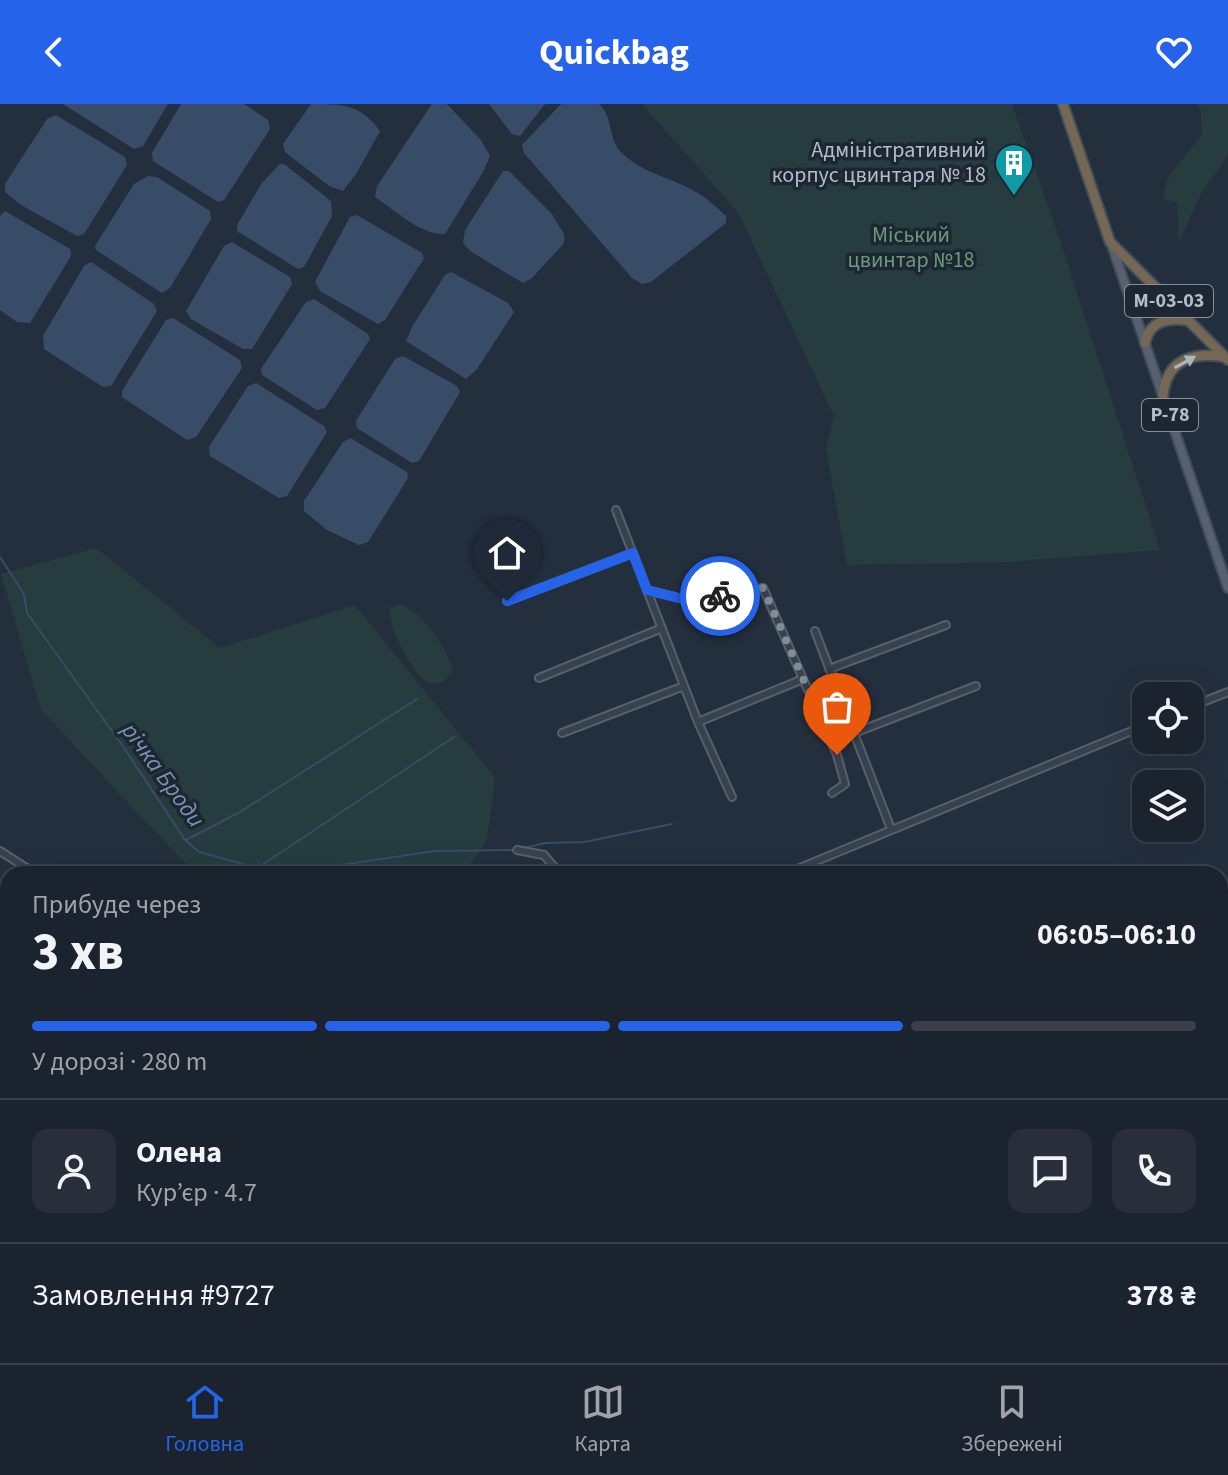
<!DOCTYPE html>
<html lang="uk">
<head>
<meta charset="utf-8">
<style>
  body { margin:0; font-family:"Source Sans 3",sans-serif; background:#282f3a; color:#f1f3f6; height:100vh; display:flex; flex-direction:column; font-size:30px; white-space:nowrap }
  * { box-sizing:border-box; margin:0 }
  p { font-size:26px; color:#a0a4aa }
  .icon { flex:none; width:44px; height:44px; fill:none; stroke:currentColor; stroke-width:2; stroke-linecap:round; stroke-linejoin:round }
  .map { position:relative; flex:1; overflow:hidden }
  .panel { position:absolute; left:0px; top:762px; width:1228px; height:498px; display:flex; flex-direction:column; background:#1b232e; border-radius:24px 24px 0 0; box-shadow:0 8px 32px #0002,0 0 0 2px #39404a }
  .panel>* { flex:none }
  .tools { position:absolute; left:1132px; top:578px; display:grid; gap:16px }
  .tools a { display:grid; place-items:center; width:72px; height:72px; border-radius:16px; background:#1b232e; box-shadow:0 8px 32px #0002,0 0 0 2px #39404a; font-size:40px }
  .pin { position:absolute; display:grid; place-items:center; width:68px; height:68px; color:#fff; margin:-82px -34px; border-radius:50% 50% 50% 0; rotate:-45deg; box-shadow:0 0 8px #0007 }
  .pin .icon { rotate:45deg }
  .courier { position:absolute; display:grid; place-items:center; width:80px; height:80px; margin:-40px; border:6px solid #2563eb; border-radius:50%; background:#fff; color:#222; box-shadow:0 2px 10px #0007 }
  .overview em { font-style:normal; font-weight:700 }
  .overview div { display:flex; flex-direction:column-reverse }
  .overview { display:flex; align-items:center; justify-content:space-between; height:136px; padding:0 32px }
  h1 { font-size:52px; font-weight:700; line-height:60px }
  .bar { display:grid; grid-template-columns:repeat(4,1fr); gap:12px 8px; align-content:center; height:96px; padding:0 32px }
  .bar i { height:10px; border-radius:6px; background:#39404a }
  .bar .on { background:#2563eb }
  .bar p { grid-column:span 4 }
  .line { display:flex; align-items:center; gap:20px; padding:0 32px; border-top:2px solid #39404a }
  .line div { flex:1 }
  .round { display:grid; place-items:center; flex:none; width:84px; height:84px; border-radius:16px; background:#282f3a }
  header { display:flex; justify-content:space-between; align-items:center; height:104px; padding:0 32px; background:#2563eb; color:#fff; font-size:36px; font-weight:700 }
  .dock { display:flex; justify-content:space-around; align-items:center; height:112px; border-top:2px solid #39404a; background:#1b232e; font-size:22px; color:#a0a4aa }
  .dock a { display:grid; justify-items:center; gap:4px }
  .dock .on { color:#2563eb }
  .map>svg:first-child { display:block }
  .green { fill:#263c3f }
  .water { fill:#394c67 }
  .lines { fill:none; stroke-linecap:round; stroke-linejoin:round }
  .stream { stroke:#394c67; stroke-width:2 }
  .minor-casing { stroke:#565f6c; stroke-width:10 }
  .major-casing { stroke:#414a57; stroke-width:12 }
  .highway-casing { stroke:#434c59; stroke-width:13 }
  .minor { stroke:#38414e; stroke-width:6 }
  .major { stroke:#56606e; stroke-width:8 }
  .highway { stroke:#746855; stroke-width:9 }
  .rail-casing { stroke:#5a6575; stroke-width:5 }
  .rail { stroke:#1d2633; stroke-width:2; stroke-dasharray:6; stroke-linecap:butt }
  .oneway { fill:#aeb4bd }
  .done { stroke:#828b98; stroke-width:8; stroke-dasharray:0 14.4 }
  .route { stroke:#2563eb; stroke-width:10 }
  .labels { text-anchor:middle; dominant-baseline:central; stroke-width:7; stroke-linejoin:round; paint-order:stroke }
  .shield { fill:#1d2633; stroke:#878f9c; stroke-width:2 }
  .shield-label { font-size:20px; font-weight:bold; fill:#b4bcc9 }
  .poi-label { font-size:22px; fill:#b4bcc9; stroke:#1d2633; text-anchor:end }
  .park-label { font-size:22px; fill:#6b9a76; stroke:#1d2633 }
  .water-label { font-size:24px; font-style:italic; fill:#7c92b1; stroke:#1d2633 }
</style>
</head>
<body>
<header><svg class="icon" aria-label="back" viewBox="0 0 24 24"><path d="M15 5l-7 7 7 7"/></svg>Quickbag<svg class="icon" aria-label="heart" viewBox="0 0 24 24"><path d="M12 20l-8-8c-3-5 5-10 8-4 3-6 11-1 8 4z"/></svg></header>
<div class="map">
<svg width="1228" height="1259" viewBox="0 0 1228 1259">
  <rect width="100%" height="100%" fill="#242f3e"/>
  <path class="green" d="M642,0H1012L1059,133L1160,446L1007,458L847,461L826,345L834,312L739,110Z
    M1196,0H1228V51L1201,90L1179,138L1177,99L1163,95L1167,75L1202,30L1201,7Z
    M96,444L220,544L355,501L495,674L487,736L464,770H195L41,606L1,470Z
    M401,500C425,512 443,539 453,564L445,577C438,579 433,581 426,577C412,570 386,519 390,503Z"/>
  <path class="water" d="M63,0H168L143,42L134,45Z
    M181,0H244L268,16L270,25L224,96L218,98L153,57L152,49Z
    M311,0C343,0 360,0 380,27L356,70L343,87L329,82L285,48L283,40Z
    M432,0H447L481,36L490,52L483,68L445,130C420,131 395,106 375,93L377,82Z
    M489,0H545L520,32L512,30Z
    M561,0H599C614,13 607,36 623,50C644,70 673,74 696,88C707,94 717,104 726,112V119L651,178L642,180L632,174L524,49L522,41Z
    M56,11L125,53L127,61L84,130L77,132L21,101L5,88V80L47,15Z
    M280,60H284L331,97L332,112L304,163L298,165L237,127V121L262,79Z
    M503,67H509L551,109L564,130V139L532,174L523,179L470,147L463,139L465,126Z
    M148,72L157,73L210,107L211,115L170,184L162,189L96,146L95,142L134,80Z
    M5,107L70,145L71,152L30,219L17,218L0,206V112Z
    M357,111L422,149L424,154L385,216L378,220L320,187L315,178L350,113Z
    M232,138L290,173L292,180L252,245H243L191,215L186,207L224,142Z
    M91,158L154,200L157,207L111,282L103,283L44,245L43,232L84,162Z
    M451,168L508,199L514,208L477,265L466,275L406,237L412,223L445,171Z
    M314,195L368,230L370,235L325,304L317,306L262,271L261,265L306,198Z
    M173,214L240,256L242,264L196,333L187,336L122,293V287L166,216Z
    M403,252L457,282L460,288L419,357L412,359L357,324L356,317L395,255Z
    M256,279L324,322L327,328L287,392L279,394L210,352L209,343L248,282Z
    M350,334L407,368L408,374L368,438L359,441L327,426L304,407V397L343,338Z"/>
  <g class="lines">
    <path class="stream" d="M0,453L24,490L27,509L122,641L185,736L199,748L265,766L295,768L434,747L514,746
      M186,736L240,708L417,595
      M524,744L545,739L584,738L672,720
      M259,763L454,633"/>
    <defs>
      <path id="minor" d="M616,406L698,618
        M647,486L691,497L763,484L803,575
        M507,497L633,449
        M815,527L854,629
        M829,565L946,521
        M539,574L662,524
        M1190,603L1228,588
        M562,629L684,582
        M732,693L698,618L803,575L837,651L845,680L832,689
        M891,725L854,629L976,582
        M517,746L544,751L560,770
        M0,747L36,770
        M785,770L1146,621
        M1220,827L1228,821
        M0,970L8,975
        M1220,1042L1228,1049
        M312,1252L317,1259
        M503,1252V1259
        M793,1252L801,1259
        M1204,1252L1215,1259
        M448,1259L466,1252
        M533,1259L536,1252
        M942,1259L944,1252"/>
      <path id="major" d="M1111,139L1228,484"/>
      <path id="highway" d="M1063,0L1110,138L1228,256
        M1145,239C1149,217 1167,214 1187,216
        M1163,291C1167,255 1193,248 1225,253"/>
    </defs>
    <use href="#minor" class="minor-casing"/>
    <use href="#major" class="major-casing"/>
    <use href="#highway" class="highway-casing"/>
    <use href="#minor" class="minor"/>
    <use href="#major" class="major"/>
    <use href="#highway" class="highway"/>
    <defs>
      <path id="rail" d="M0,1256L7,1259"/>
    </defs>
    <use href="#rail" class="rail-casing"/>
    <use href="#rail" class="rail"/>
  </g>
  <defs><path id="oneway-solid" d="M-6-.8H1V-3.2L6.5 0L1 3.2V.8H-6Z" transform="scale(2)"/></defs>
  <use class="oneway" href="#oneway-solid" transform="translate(1185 258) rotate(-29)"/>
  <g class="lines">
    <path class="done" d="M720,492L763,484L837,651"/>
    <path class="route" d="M507,497L633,449L647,486L691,497L720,492"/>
  </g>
  <defs>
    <symbol id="building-pin" viewBox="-11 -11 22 30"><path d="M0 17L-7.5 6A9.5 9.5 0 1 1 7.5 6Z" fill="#0f9aa8" stroke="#1d2633"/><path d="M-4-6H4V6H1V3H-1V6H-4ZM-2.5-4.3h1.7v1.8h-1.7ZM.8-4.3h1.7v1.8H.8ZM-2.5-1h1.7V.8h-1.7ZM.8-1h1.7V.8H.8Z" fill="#fff"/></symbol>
  </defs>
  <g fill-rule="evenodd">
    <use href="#building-pin" x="992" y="37" width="44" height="60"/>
  </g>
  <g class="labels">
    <g class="shield">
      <rect x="1125" y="181" width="88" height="32" rx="6"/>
      <rect x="1142" y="295" width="56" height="32" rx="6"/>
    </g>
    <g class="shield-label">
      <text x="1169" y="197">М-03-03</text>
      <text x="1170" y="311">Р-78</text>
    </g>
    <g class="poi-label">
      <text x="986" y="46">Адміністративний<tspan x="986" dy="25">корпус цвинтаря № 18</tspan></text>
    </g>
    <g class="park-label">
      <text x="911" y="131">Міський<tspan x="911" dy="25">цвинтар №18</tspan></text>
    </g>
    <g class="water-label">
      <text transform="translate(163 671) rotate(54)">річка Броди</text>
    </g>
  </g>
</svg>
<div class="tools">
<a><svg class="icon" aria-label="locate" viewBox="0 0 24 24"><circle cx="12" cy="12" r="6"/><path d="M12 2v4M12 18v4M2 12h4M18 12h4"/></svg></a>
<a><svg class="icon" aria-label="layers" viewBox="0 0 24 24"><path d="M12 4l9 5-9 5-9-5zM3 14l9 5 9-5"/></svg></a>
</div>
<div class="pin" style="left:837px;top:651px;background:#ea580c"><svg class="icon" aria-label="bag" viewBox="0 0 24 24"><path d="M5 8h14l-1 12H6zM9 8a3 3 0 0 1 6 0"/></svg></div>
<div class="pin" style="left:507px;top:497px;background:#1f2937"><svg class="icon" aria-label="home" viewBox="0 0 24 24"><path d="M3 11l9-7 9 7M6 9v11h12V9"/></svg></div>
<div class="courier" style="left:720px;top:492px"><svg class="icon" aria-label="bike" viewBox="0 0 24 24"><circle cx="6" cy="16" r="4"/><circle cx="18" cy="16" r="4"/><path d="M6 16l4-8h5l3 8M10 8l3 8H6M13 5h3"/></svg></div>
<section class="panel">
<div class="overview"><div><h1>3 хв</h1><p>Прибуде через</p></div><em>06:05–06:10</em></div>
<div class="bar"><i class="on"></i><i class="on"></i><i class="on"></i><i></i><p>У дорозі · 280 m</p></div>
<div class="line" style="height:144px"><a class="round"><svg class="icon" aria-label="person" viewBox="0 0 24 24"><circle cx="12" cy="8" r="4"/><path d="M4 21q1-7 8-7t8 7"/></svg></a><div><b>Олена</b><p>Кур’єр · 4.7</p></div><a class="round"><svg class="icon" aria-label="chat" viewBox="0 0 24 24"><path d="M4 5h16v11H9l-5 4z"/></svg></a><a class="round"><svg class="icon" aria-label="phone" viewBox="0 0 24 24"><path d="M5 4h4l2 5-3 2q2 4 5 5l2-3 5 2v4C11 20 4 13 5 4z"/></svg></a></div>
<div class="line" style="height:104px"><div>Замовлення #9727</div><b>378 ₴</b></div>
</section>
</div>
<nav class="dock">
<a class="on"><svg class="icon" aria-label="home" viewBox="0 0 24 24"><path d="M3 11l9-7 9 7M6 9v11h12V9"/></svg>Головна</a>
<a><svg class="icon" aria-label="map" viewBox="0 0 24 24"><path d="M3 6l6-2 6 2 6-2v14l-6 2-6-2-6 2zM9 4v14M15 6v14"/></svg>Карта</a>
<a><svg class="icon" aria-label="saved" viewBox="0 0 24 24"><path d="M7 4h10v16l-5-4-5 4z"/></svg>Збережені</a>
</nav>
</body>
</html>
